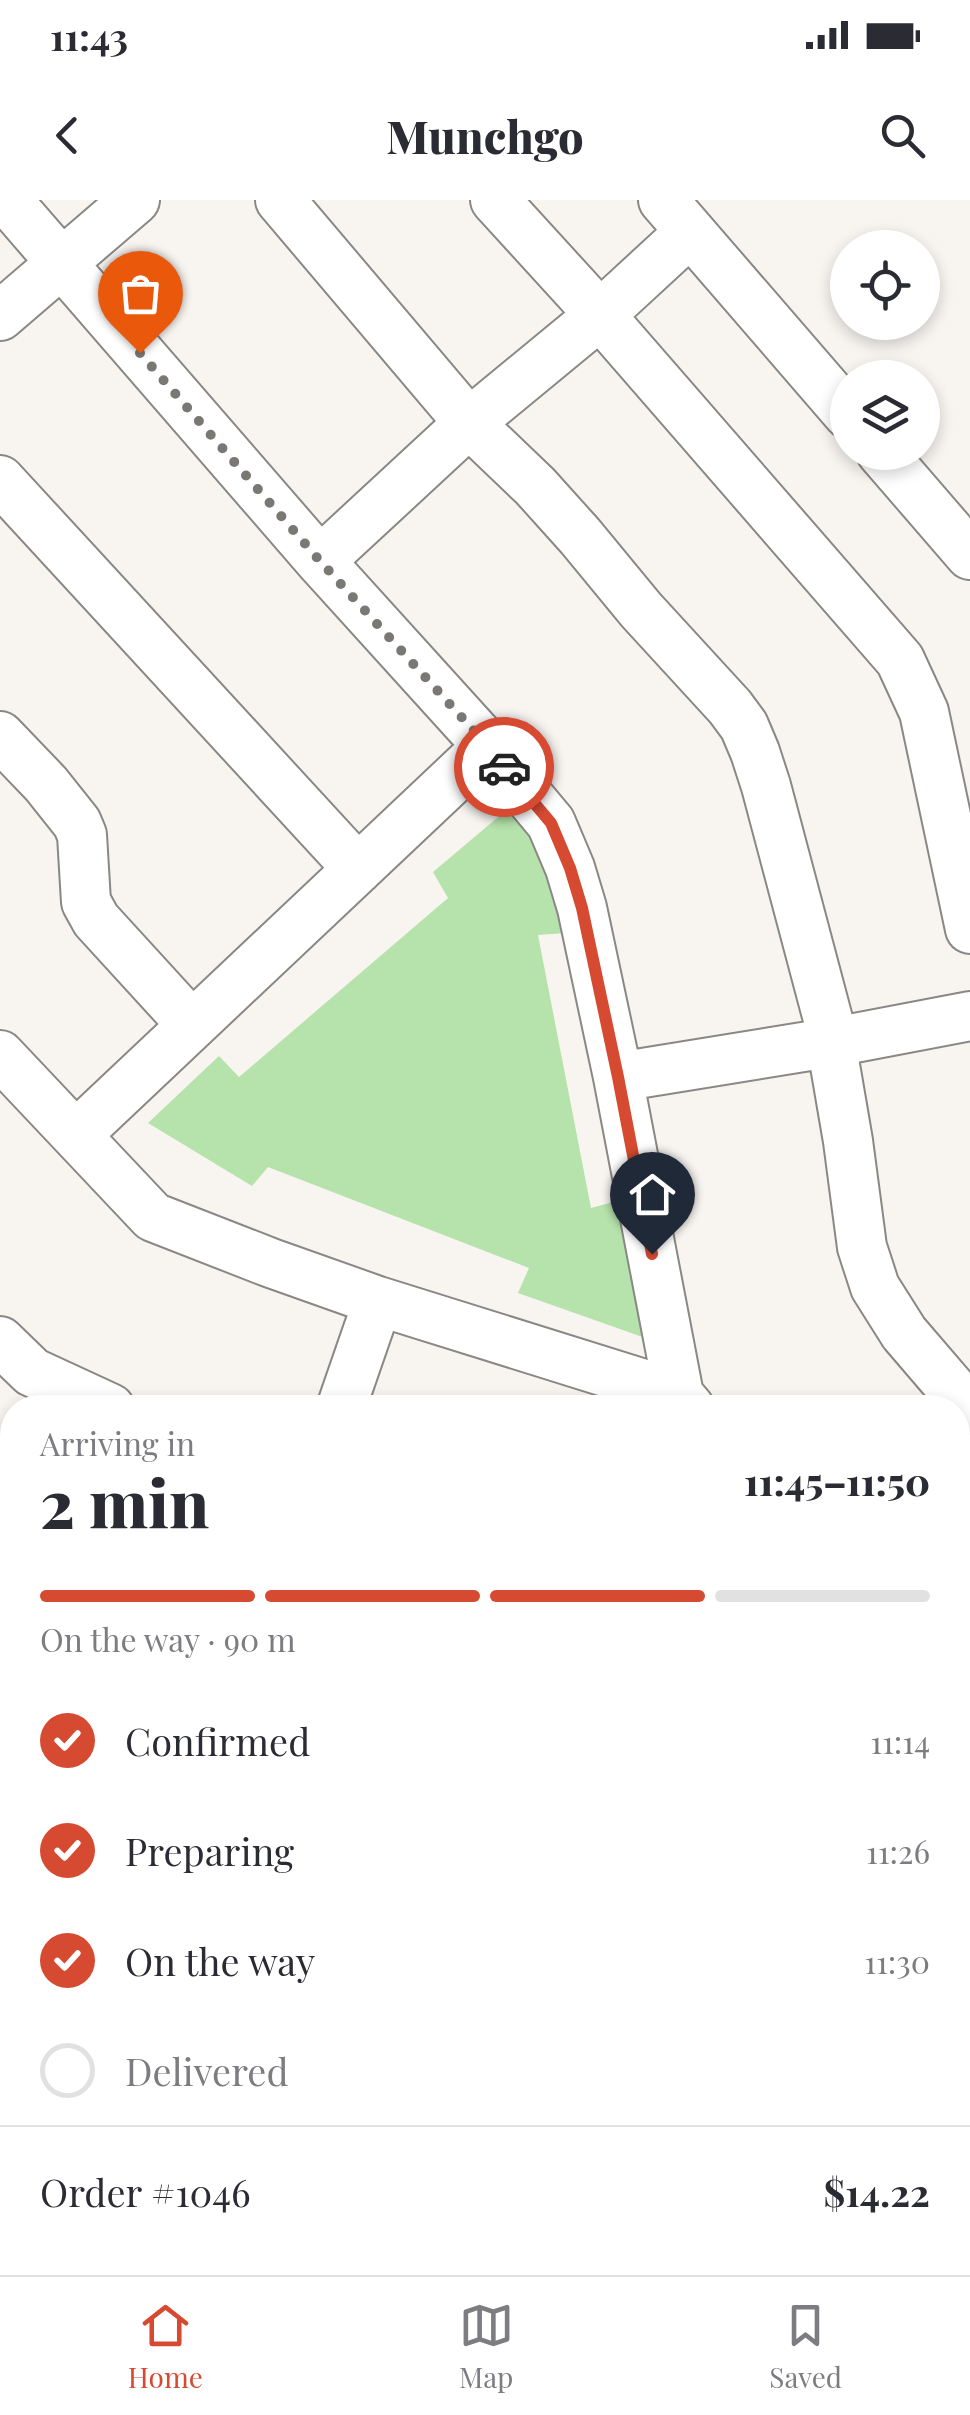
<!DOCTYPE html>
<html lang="en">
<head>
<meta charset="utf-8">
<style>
  body { margin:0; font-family:"Playfair Display",serif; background:#f7f7f7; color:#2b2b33; height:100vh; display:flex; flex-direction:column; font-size:38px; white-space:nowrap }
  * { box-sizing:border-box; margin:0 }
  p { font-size:32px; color:#7c7c81 }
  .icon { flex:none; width:55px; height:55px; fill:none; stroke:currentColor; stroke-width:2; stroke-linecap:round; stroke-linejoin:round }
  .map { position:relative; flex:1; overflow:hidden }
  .details { position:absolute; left:0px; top:1195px; width:970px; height:880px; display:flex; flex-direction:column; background:#fff; border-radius:40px 40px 0 0; box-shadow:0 5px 15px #0003 }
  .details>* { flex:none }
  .buttons { position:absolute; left:830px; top:30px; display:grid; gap:20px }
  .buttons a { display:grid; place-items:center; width:110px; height:110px; border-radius:50%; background:#fff; box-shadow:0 5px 15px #0003; font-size:50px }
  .pin { position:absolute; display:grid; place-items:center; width:85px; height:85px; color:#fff; margin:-102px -42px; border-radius:50% 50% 50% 0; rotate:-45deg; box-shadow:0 0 10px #0007 }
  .pin .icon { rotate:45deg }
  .courier { position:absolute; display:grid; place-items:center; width:100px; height:100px; margin:-50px; border:8px solid #d64a31; border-radius:50%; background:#fff; color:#222; box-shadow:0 2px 12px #0007 }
  .summary em { font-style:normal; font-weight:800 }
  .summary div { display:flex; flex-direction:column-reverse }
  .summary { display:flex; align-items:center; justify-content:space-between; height:170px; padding:0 40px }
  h1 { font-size:65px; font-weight:800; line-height:75px }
  .bar { display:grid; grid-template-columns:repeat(4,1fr); gap:15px 10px; align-content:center; height:120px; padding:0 40px }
  .bar i { height:12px; border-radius:8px; background:#e1e1e2 }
  .bar .selected { background:#d64a31 }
  .bar p { grid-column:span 4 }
  .line { display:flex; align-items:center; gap:25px; padding:0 40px; border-top:2px solid #e1e1e2 }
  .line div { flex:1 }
  ol { padding:0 40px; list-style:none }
  li { display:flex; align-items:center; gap:30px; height:110px }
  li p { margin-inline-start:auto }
  li .icon { padding:10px; border-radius:50%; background:#d64a31; color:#fff; stroke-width:4 }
  li:last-child { color:#7c7c81 }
  li i { width:55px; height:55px; border:5px solid #e1e1e2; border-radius:50% }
  .status { display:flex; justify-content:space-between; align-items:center; height:70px; padding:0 50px; background:#fff; direction:ltr }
  .status svg { height:28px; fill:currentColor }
  header { display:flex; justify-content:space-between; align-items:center; height:130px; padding:0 40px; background:#fff; font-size:45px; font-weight:800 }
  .tab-bar { display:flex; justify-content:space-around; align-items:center; height:140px; border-top:2px solid #e1e1e2; background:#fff; font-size:28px; color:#7c7c81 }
  .tab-bar a { display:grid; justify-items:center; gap:5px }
  .tab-bar .selected { color:#d64a31 }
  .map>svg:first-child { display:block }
  .green { fill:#b6e2ab }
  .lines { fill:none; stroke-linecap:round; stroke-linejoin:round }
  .minor-casing { stroke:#8a8884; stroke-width:52 }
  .major-casing { stroke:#d3d2d2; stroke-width:60 }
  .minor { stroke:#fff; stroke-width:48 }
  .major { stroke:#feb7de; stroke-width:55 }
  .done { stroke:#797875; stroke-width:10; stroke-dasharray:0 18 }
  .route { stroke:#d64a31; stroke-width:12 }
</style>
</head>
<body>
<div class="status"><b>11:43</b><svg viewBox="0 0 49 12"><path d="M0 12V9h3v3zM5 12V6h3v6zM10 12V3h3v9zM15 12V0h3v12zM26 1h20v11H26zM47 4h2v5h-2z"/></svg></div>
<header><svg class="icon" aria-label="back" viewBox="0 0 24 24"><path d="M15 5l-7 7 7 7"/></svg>Munchgo<svg class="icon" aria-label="search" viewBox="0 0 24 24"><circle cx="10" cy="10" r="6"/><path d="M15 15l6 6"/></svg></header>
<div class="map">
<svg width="970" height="2075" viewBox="0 0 970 2075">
  <rect width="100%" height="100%" fill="#f8f5f1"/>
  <path class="green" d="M517,601L548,644L566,733L538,735L591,1008L617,1001L651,1140L518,1093L529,1068L268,967L252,986L148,923L219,856L239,877L448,698L433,672Z"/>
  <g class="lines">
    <defs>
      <path id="minor" d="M7,0L320,361L475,532L551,623L570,668L582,708L618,877L679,1195
        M280,0L469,223L535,286L580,336L641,410L730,507L744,526L755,552L766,586L834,842
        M495,0L600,115L900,460L924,512L970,729
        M663,0L848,214
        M0,116L135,0
        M881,252L970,355
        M0,280L358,669
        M320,361L469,223L600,115L690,32
        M0,536L46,584L77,623L82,635L86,702L96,720L192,825
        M831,842L848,941L862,1047L875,1087L904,1133L970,1210
        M0,855L153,1017L271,1063L378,1101L679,1195L690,1208
        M618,877L834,842L970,816
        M76,935L487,547
        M0,1141L32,1172L110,1208
        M341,1208L378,1101
        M0,1347L12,1351
        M0,1384L12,1398
        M958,1431L970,1420
        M958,1505L970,1518
        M0,1621L12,1635
        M401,2062L412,2075
        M293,2075L308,2062"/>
      <path id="major" d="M958,1892L970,1881
        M958,1971L970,1960
        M746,2075L760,2062
        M838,2075L853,2062"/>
    </defs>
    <use href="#minor" class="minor-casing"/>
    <use href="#major" class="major-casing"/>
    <use href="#minor" class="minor"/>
    <use href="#major" class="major"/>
  </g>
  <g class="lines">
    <path class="done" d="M140,153L320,361L475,532L504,567"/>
    <path class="route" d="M504,567L551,623L570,668L582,708L618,877L652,1054"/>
  </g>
</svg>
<div class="buttons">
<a><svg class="icon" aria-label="locate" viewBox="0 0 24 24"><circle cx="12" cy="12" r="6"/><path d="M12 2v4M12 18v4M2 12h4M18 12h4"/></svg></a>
<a><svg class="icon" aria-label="layers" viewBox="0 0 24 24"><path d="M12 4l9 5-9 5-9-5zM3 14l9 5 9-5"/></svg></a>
</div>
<div class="pin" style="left:140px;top:153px;background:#ea580c"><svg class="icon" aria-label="bag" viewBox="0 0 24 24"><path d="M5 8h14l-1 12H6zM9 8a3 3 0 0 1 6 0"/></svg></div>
<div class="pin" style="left:652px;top:1054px;background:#1f2937"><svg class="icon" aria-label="home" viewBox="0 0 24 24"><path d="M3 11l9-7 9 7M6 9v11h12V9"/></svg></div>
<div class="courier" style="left:504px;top:567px"><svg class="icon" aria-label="car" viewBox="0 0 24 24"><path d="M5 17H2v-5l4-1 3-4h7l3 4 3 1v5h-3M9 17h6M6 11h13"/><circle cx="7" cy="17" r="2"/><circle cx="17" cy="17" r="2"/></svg></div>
<section class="details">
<div class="summary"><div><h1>2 min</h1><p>Arriving in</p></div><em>11:45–11:50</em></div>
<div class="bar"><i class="selected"></i><i class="selected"></i><i class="selected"></i><i></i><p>On the way · 90 m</p></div>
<ol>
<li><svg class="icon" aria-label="check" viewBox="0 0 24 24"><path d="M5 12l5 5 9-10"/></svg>Confirmed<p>11:14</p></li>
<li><svg class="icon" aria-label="check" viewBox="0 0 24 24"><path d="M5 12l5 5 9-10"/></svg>Preparing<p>11:26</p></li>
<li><svg class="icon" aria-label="check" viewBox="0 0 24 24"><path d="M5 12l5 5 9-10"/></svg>On the way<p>11:30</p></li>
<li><i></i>Delivered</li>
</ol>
<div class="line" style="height:130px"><div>Order #1046</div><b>$14.22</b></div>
</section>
</div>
<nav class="tab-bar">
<a class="selected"><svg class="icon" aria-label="home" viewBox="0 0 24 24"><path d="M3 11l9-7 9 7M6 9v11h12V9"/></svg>Home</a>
<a><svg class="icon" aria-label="map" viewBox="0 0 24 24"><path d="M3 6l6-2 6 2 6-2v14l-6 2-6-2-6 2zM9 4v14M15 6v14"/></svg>Map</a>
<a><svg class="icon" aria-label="saved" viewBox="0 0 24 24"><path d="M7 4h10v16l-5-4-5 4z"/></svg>Saved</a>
</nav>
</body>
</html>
